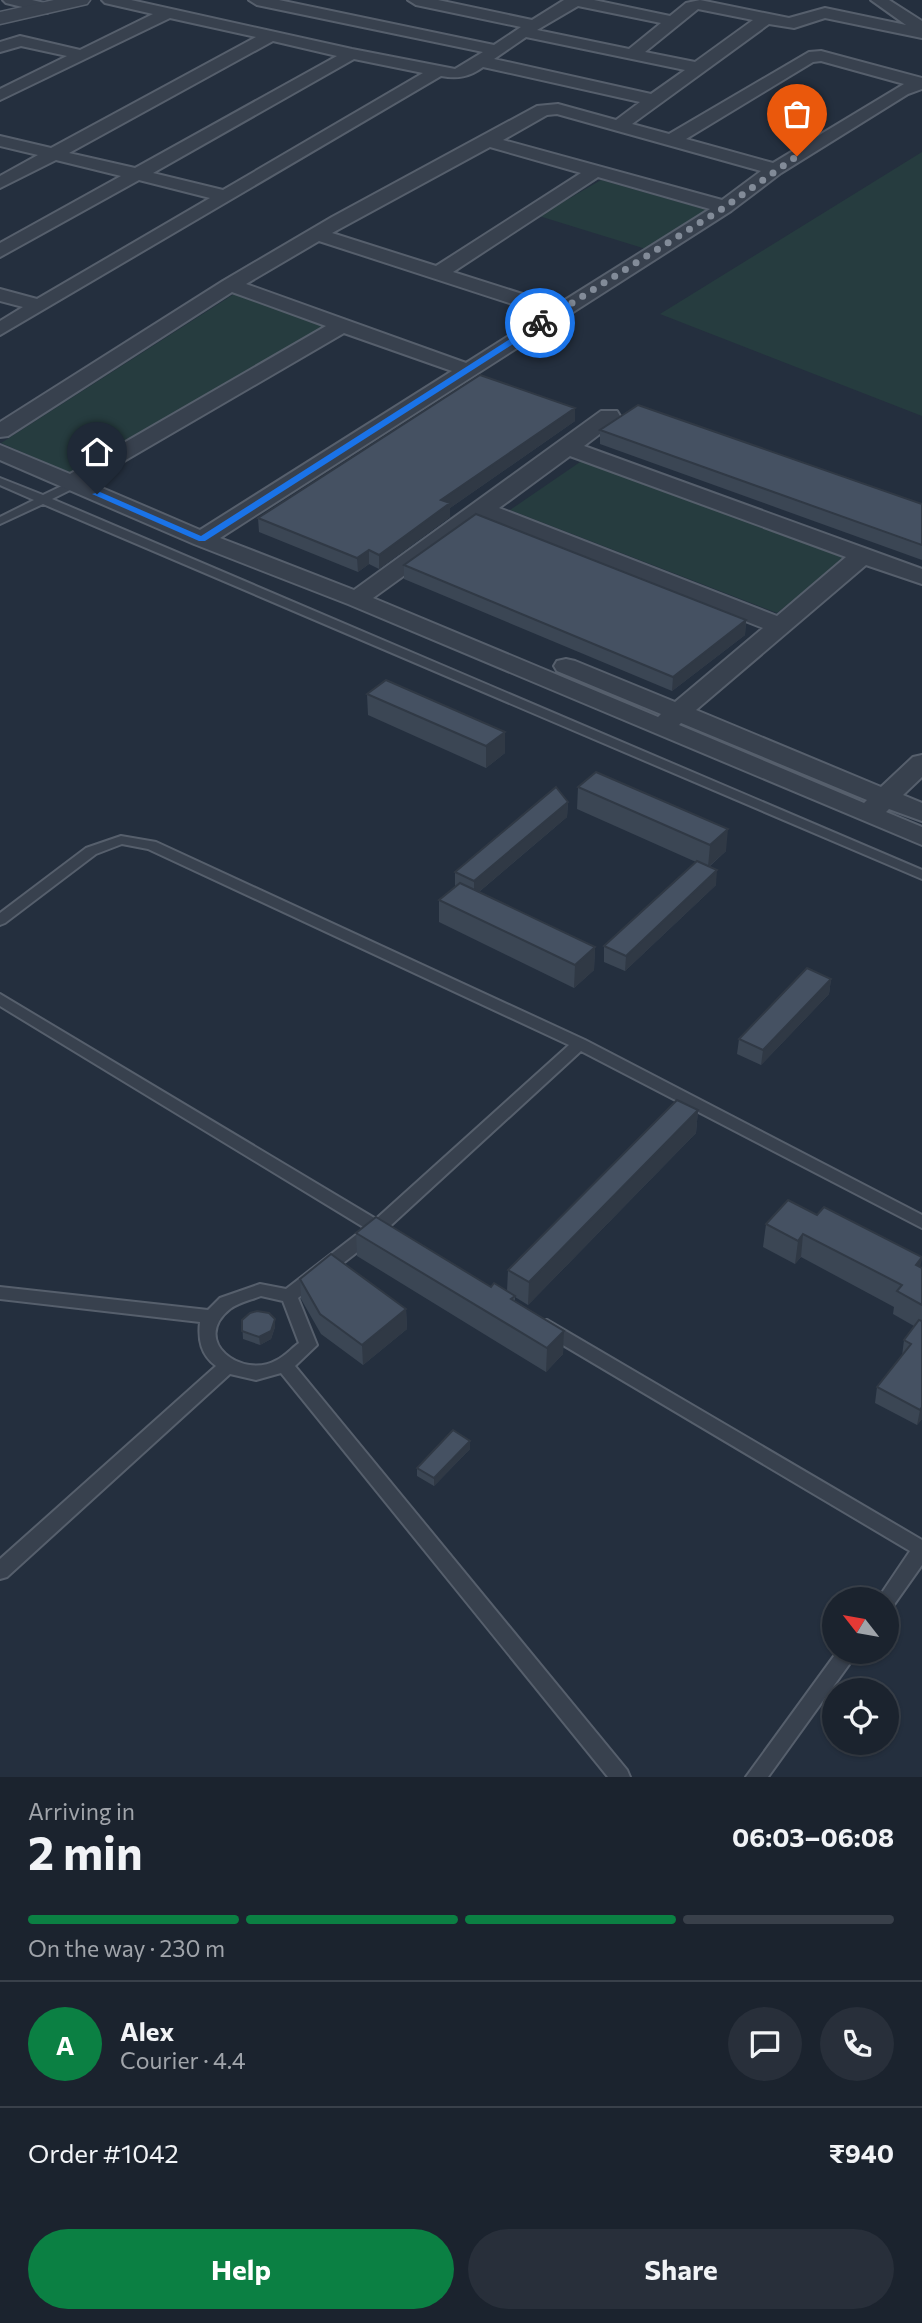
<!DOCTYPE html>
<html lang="en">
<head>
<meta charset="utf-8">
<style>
  body { margin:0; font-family:Commissioner,sans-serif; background:#282f3a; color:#f1f3f6; height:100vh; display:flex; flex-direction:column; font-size:26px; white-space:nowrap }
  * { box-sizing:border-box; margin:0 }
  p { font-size:23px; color:#a0a4aa }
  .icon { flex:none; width:38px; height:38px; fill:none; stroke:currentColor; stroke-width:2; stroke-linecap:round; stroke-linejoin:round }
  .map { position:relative; height:1777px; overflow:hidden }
  .panel { display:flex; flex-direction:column; background:#1b232e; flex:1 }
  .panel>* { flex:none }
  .needle { width:46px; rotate:301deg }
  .buttons { position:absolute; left:822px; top:1587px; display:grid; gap:14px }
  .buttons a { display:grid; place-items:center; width:77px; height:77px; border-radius:50%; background:#1b232e; box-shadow:0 2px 5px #0004,0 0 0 2px #39404a; font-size:35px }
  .pin { position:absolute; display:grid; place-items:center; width:60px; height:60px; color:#fff; margin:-72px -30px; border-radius:50% 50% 50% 0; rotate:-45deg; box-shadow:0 0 7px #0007 }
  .pin .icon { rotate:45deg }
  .courier { position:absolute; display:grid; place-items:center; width:70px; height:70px; margin:-35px; border:5px solid #1a73e8; border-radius:50%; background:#fff; color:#222; box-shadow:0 2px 9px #0007 }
  .headline em { font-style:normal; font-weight:700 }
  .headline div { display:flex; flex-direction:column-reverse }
  .headline { display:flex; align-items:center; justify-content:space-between; height:119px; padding:0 28px }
  h1 { font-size:46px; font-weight:700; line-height:52px }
  .bar { display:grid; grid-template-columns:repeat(4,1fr); gap:10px 7px; align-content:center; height:84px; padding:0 28px }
  .bar i { height:9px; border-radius:5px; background:#39404a }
  .bar .active { background:#0b8043 }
  .bar p { grid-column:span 4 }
  .line { display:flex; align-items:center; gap:18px; padding:0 28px; border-top:2px solid #39404a }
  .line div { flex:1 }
  .round { display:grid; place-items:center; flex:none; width:74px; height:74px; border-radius:37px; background:#282f3a }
  .action { display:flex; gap:14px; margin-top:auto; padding:14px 28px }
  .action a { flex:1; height:80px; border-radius:42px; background:#0b8043; color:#fff; font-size:28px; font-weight:700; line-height:80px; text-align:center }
  .action a+a { background:#282f3a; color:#f1f3f6 }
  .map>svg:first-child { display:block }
  .green { fill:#263c3f }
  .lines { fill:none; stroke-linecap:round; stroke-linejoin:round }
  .service-casing { stroke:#565f6c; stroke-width:4 }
  .minor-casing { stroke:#565f6c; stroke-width:4 }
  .tertiary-casing { stroke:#565f6c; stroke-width:3 }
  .service { fill:#38414e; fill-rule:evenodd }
  .minor { fill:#38414e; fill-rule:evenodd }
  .tertiary { fill:#38414e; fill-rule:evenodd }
  .wall { fill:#3b4654 }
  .shaded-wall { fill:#303945 }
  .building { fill:#455162; stroke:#303945; stroke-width:2 }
  .route { fill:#1a73e8 }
  .done { stroke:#828b98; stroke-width:7; stroke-dasharray:0 12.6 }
</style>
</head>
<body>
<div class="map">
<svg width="922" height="1777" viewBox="0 0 922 1777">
  <rect width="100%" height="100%" fill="#242f3e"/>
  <path class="green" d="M922,151V416L660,314L922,152Z
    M601,180L707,210L646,249L539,216Z
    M234,294L328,327L70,473L1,443Z
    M583,460L846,557L777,613L510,510Z"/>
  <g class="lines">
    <defs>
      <path id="service" d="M0,478L43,495L70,482H78V486L52,499L922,870V879L43,504L0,524V517L34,500L0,485Z
        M121,836L156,842L585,1040L922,1215V1228L581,1051L389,1227L393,1232L391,1236L385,1238L378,1236L298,1298L317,1345L295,1366L627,1770L630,1777H608L281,1373L256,1380L230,1374L7,1577L0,1579V1559L216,1366C201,1355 198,1340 200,1322L0,1299V1287L208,1310L220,1298L260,1284L286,1289L365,1228L0,1006V994L376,1219L569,1045L148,849L122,844L96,854L5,923L0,925V913L86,848ZM261,1296L283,1301L299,1343C292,1348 285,1356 277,1360C242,1380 190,1341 230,1309C238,1303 251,1300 261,1296Z
        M547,1320L922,1540V1565L893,1606L887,1608V1600H877L910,1551L541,1332L538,1327L541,1322Z
        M837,1652H858L768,1777H746Z"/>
      <path id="minor" d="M3,0H32L53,5L55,8L47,13L6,3Z
        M102,0H131L352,49L455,69L483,52L257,5L249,0H279L494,45L521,27L416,5L408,0H438L532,20L564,0H594L670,16L686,3L700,0L789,18L825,8L906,25L871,0H889L922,21V38L825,18L794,28L769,24L632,124L669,134L809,52L821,51L922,78V89L908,94L781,173L731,211L220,538L354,590L601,411H617L620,416L617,421L584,446L922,569V584L866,565L696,710L881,787L913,757L922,755V777L903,795L922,803V821L889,809L886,812L922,827V845L348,604L194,544L0,460V445L70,474L326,326L232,292L8,436L0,437V422L223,281L332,217L537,106L558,104L616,120L640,102L483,67C469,77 458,79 441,76L0,335V321L23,307L0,301V289L37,299L210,198L139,180L0,257V243L121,176L56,160L0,188V176L38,155L0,146V136L51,148L256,37L170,18L0,100V89L67,56L21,46L0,52V42L20,36L80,50L153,14L105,3ZM578,6L661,23L629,49L537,30ZM698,9L753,20L695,62L645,52ZM526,37L685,70L651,94L494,59ZM273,41L337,56L135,168L69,153ZM354,59L423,73L223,190L153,173ZM821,61L904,84L773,163L686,139L813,62ZM557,114L761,171L722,200L503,140L547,115ZM490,147L581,173L436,266L332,233ZM598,177L710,209L557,305L453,272ZM319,241L543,314L466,363L246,284ZM344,333L452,371L200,530L88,482ZM570,456L846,557L777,616L499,508ZM484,518L763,628L675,702L575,661L566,659L557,661L554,666L557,671L661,714L658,717L373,598ZM681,723L867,800L864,803L679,725Z"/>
      <path id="tertiary" d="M54,0H90L87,4L0,24V12Z"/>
    </defs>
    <use href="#service" class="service-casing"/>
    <use href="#minor" class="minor-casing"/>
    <use href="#tertiary" class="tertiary-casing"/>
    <use href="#service" class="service"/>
    <use href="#minor" class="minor"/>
    <use href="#tertiary" class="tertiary"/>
  </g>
  <path class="wall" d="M575,408V421L450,508V517L379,569L369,564L358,572L259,532L258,518Z
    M600,430L922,504V560L600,444Z
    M404,565L746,620L745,635L672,691L404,579Z
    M367,694L505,753L486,768L368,715Z
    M578,787L726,851L709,867L716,885L625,971L604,962V946L696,862L577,809Z
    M568,802L567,817L479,892L595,947L594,970L574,988L439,922V900L455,887V872Z
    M831,979L829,994L761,1065L737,1054L739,1039Z
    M698,1110L696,1133L528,1305L515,1297V1301L564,1331L563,1354L546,1372L357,1256L356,1233L491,1287L507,1291L508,1270Z
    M766,1224L922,1268V1419L917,1425L875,1403L877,1387L902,1356L904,1340L914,1326L893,1314L894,1307L801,1257L795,1264L763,1247Z
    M300,1279L406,1309L407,1329L363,1365L321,1334L301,1299Z
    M242,1320L275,1327L271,1339L260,1345L243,1339Z
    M470,1441V1449L434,1486L417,1476V1468Z"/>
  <path class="shaded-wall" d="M575,408V421L450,508V517L379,569V555L441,500Z
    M369,550V564L358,572L357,558Z
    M746,620L745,635L672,691L673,677Z
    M505,732V753L486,768V746Z
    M568,802L567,817L474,896V881Z
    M728,829L726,851L708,867L710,845Z
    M717,870L716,885L625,971L626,956Z
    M595,947L594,970L574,988L575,965Z
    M831,979L829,994L761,1065L763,1050Z
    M698,1110L696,1133L528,1305L529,1282Z
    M803,1234L801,1257L795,1264L798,1241Z
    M922,1258L918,1280L916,1265Z
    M406,1309L407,1329L363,1365L362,1345Z
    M275,1319V1327L271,1339L260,1345L259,1337Z
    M564,1331L563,1354L546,1372L547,1348Z
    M922,1407V1419L917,1425L920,1410Z
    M470,1441V1449L434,1486V1478Z"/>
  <path class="building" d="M480,375L575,408L441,500L450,503L379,555L369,550L357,558L258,518Z
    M638,405L922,504V545L600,430Z
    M476,514L746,620L673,677L404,565Z
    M386,680L505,732L486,746L367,694Z
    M596,772L728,829L710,845L578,787Z
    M556,787L568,802L474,881L455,872Z
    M697,861L717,870L626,956L604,946Z
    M460,883L595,947L575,965L439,900Z
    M807,968L831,979L763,1050L739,1039Z
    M677,1100L698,1110L529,1282L508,1270Z
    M788,1200L817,1215L824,1207L922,1257L916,1265L922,1268V1305L897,1291L902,1285L803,1234L798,1241L766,1224Z
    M376,1217L491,1287L494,1283L515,1296L511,1299L564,1331L547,1348L356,1233Z
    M331,1254L406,1309L362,1345L320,1314L300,1279Z
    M257,1311L269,1313L275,1319L271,1331L259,1337L242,1331V1320L250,1313Z
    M919,1320L922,1321V1407L920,1410L877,1387L911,1344L904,1340Z
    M453,1430L470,1441L434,1478L417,1468Z"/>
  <path class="route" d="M540,320L543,325L205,541H199L92,494L100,492L201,536Z"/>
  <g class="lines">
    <path class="done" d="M540,323L725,207L797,156"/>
  </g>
</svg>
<div class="buttons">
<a><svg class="needle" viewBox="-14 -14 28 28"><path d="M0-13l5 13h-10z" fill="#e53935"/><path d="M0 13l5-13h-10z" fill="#a0a4aa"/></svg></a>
<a><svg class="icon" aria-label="locate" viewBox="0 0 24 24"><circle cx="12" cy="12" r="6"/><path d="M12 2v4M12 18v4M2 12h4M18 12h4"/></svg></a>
</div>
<div class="pin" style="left:797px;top:156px;background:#ea580c"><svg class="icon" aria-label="bag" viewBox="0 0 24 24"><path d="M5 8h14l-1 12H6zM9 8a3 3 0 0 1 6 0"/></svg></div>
<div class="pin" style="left:97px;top:494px;background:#1f2937"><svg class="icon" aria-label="home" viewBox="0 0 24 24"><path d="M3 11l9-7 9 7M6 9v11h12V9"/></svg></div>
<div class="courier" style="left:540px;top:323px"><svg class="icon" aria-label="bike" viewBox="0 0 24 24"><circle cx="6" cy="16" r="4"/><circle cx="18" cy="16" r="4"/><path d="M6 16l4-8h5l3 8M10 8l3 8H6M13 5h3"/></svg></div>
</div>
<section class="panel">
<div class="headline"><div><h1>2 min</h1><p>Arriving in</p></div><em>06:03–06:08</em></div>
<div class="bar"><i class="active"></i><i class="active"></i><i class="active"></i><i></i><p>On the way · 230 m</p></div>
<div class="line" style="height:126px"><b class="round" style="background:#0b8043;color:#fff">A</b><div><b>Alex</b><p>Courier · 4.4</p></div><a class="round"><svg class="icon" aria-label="chat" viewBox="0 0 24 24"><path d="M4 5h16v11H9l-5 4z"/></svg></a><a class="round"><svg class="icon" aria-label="phone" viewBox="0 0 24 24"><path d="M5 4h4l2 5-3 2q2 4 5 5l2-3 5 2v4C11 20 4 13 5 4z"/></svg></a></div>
<div class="line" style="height:91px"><div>Order #1042</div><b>₹940</b></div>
<div class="action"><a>Help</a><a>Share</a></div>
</section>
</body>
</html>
